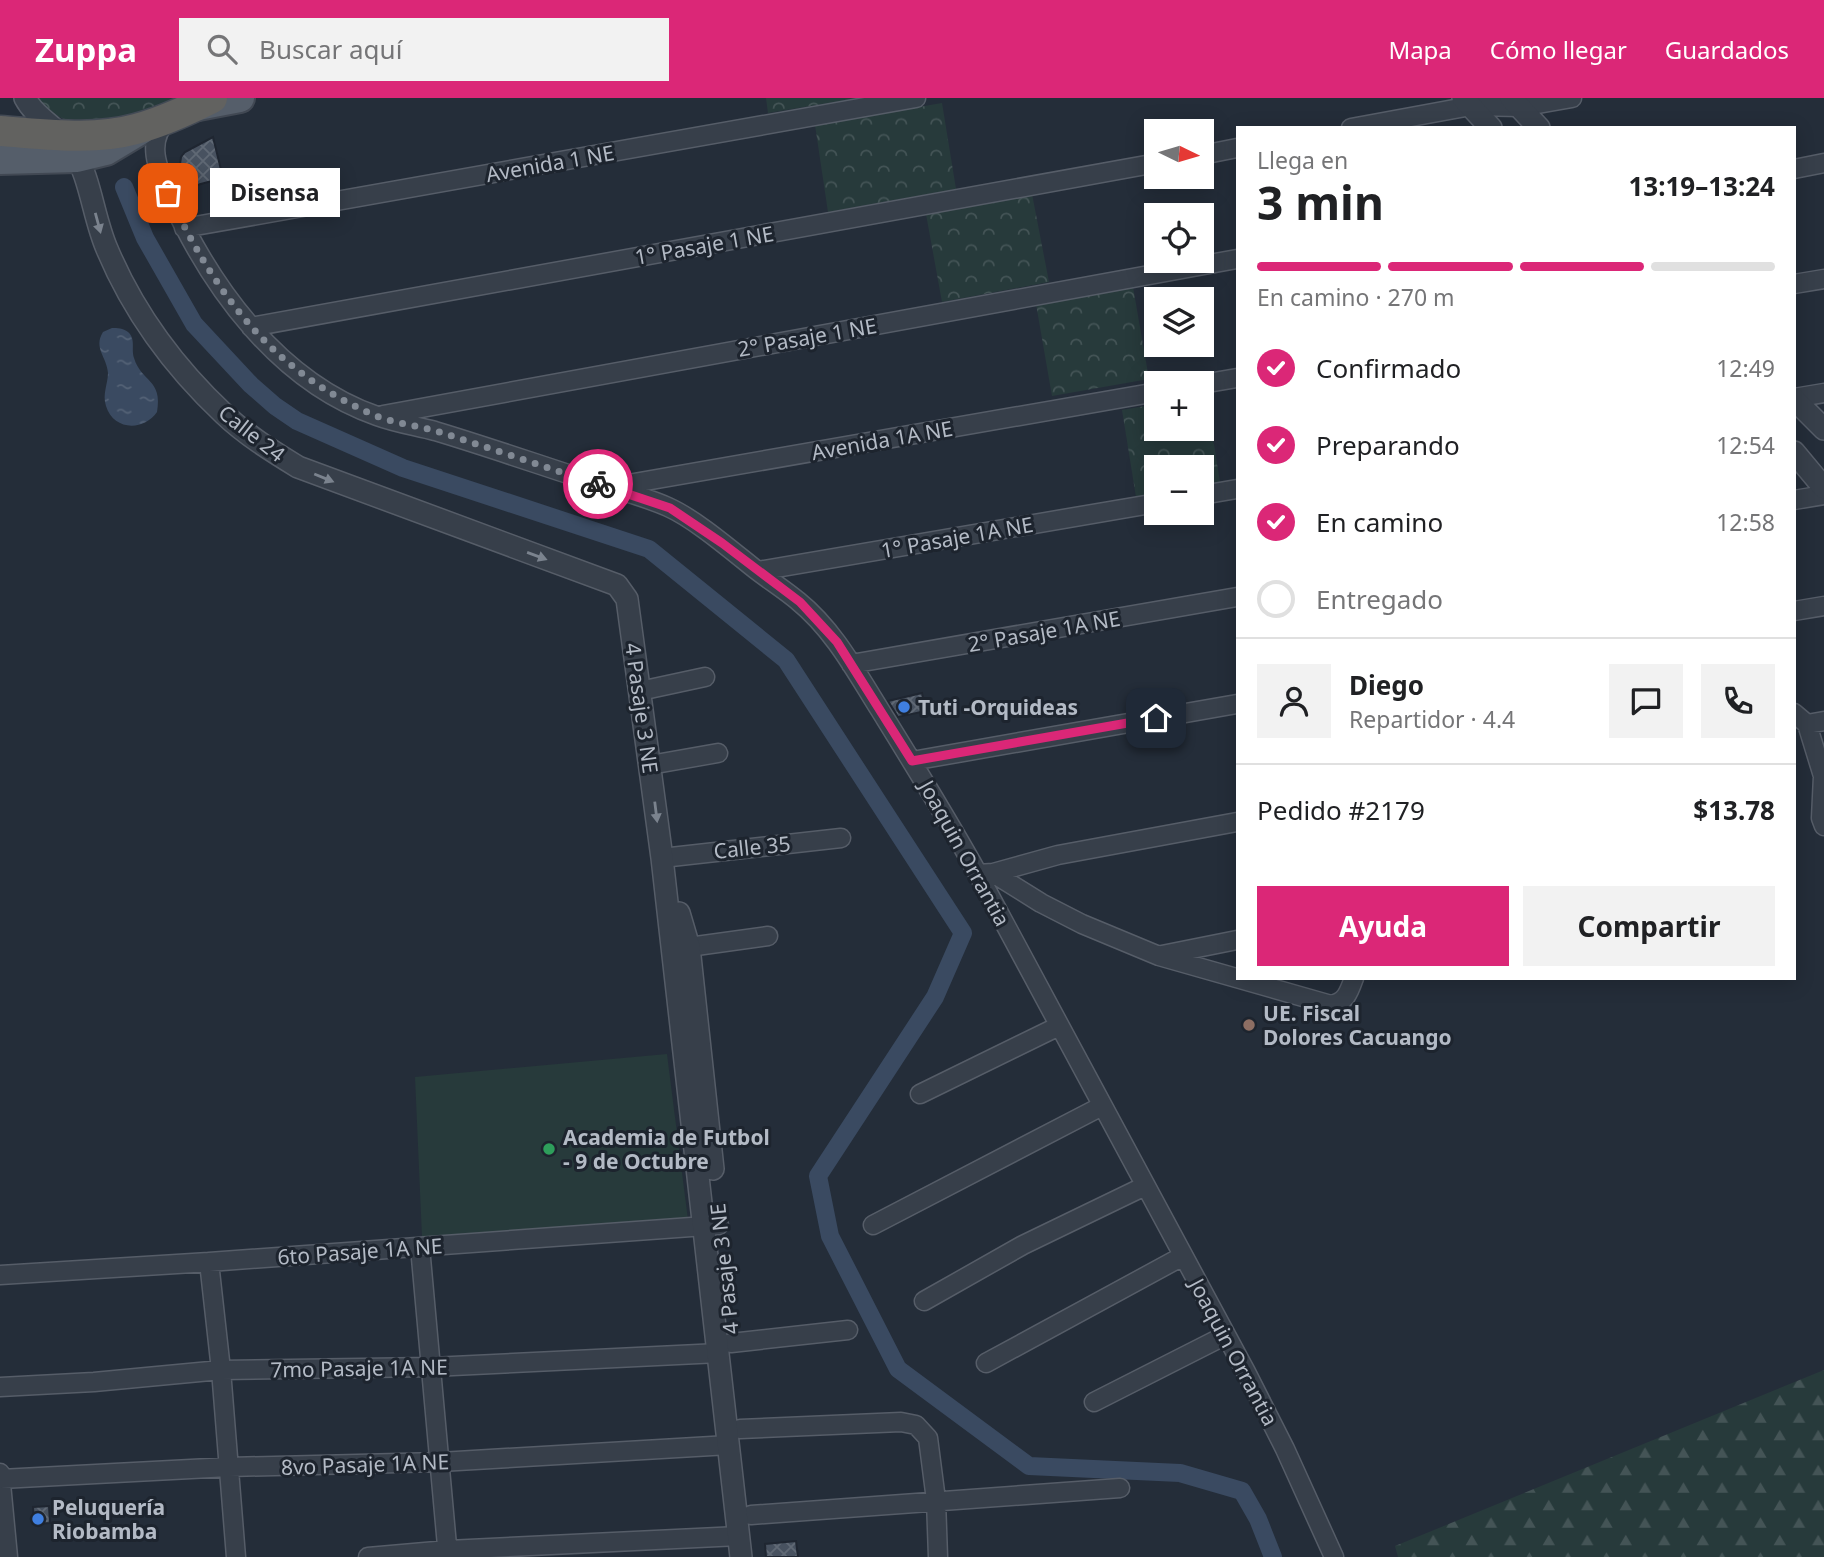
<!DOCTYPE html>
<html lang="es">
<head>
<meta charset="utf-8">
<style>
  body { margin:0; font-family:"Noto Sans",sans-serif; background:#f2f2f2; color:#202124; height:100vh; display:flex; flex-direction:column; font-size:26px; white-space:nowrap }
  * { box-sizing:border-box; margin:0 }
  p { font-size:23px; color:#757577 }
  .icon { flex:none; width:38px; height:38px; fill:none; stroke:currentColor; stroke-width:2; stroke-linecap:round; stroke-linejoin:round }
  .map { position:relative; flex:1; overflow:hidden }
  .sheet { position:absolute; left:1236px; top:28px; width:560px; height:854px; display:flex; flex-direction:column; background:#fff; border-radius:0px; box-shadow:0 4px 18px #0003 }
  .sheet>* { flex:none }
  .needle { width:46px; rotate:95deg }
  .fabs { position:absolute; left:1144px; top:21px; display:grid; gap:14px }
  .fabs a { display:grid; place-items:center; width:70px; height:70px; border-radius:0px; background:#fff; box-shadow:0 4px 18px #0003; font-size:35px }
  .pin { position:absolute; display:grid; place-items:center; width:60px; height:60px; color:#fff; margin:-30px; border-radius:14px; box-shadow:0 4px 10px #0006 }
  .courier { position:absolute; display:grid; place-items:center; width:70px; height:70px; margin:-35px; border:5px solid #db2777; border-radius:50%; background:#fff; color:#222; box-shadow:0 2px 9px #0007 }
  .bubble { position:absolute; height:49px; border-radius:0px; background:#fff; box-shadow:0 4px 18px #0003; font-size:23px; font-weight:700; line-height:49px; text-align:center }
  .head em { font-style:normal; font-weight:700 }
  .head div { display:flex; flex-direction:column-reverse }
  .head { display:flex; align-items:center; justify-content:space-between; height:119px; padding:0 21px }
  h1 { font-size:46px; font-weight:700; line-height:52px }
  .bar { display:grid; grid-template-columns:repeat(4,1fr); gap:10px 7px; align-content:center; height:84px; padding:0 21px }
  .bar i { height:9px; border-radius:5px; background:#e0e0e0 }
  .bar .current { background:#db2777 }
  .bar p { grid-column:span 4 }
  .line { display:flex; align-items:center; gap:18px; padding:0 21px; border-top:2px solid #e0e0e0 }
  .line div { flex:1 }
  .round { display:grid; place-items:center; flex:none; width:74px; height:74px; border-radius:0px; background:#f2f2f2 }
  ol { padding:0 21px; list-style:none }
  li { display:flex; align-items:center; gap:21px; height:77px }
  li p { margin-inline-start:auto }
  li .icon { padding:7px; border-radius:50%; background:#db2777; color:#fff; stroke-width:4 }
  li:last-child { color:#757577 }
  li i { width:38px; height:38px; border:4px solid #e0e0e0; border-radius:50% }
  .primary-button { display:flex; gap:14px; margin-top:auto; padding:14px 21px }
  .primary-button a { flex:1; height:80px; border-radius:0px; background:#db2777; color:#fff; font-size:28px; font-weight:700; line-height:80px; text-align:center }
  .primary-button a+a { background:#f2f2f2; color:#202124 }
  header { display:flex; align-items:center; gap:42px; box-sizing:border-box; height:98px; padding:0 35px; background:#db2777; color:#fff }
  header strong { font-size:33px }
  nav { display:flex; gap:38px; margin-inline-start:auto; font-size:24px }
  .search { width:490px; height:63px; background:#f2f2f2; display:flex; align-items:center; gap:18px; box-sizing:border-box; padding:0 24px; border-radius:0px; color:#757577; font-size:26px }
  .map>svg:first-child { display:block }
  .green { fill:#273a3b }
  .forest { fill:url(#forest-firs) }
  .park { fill:url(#park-crowns) }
  .water { fill:url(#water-ripples) }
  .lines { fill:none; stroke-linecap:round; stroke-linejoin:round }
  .canal { stroke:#3a4a61; stroke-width:18 }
  .building { fill:url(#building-cross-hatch); stroke:#1f2631; stroke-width:2 }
  .minor-casing { stroke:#565d68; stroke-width:21 }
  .tertiary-casing { stroke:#565d68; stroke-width:24 }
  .primary-casing { stroke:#414853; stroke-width:32 }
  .trunk-casing { stroke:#434a55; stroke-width:33 }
  .minor { stroke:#373f4a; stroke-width:18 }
  .tertiary { stroke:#373f4a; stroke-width:21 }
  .primary { stroke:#555e6a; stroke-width:28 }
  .trunk { stroke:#626260; stroke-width:30 }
  .oneway { fill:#7b838e }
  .done { stroke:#818994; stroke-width:7; stroke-dasharray:0 12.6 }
  .route { stroke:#db2777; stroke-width:9 }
  .shop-dot { fill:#3f7fe0; stroke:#1d242e; stroke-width:2.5 }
  .education-dot { fill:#8d6e63; stroke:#1d242e; stroke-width:2.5 }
  .leisure-dot { fill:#2e9e5b; stroke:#1d242e; stroke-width:2.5 }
  .labels { text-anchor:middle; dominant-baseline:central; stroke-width:6; stroke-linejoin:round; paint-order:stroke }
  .street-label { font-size:21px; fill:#b3bac5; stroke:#1d242e }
  .poi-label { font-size:21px; font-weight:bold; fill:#b3bac5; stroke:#1d242e; text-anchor:start }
</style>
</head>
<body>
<header>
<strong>Zuppa</strong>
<div class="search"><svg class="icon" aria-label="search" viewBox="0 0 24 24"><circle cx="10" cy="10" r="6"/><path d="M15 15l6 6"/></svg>Buscar aquí</div>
<nav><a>Mapa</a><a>Cómo llegar</a><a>Guardados</a></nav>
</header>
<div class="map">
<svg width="1824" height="1459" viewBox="0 0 1824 1459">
  <defs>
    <pattern id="forest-firs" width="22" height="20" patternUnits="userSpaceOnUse" patternTransform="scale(1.75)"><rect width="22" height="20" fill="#273a3b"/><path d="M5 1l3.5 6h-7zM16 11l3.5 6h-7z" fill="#445456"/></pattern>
    <pattern id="park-crowns" width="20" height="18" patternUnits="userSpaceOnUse" patternTransform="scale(1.75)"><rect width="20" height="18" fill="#273a3b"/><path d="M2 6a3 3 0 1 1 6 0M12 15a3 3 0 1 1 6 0" fill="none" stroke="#445456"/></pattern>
    <pattern id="water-ripples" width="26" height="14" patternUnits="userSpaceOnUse" patternTransform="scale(1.75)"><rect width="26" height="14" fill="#3a4a61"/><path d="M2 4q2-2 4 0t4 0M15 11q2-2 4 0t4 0" fill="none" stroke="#546276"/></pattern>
    <pattern id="building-cross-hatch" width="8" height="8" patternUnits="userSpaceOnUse" patternTransform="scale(1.75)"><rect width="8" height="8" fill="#485260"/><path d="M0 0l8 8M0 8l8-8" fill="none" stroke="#606975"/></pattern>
  </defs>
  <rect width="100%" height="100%" fill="#242d39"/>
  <path class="green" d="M667,956L688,1122L422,1139L415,979Z"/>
  <path class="forest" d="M1824,1272V1459H1398L1395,1448Z"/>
  <path class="park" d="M37,0H178C134,17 72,47 37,0Z
    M766,0H859L768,15Z
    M942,5L956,91L828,114L815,27Z
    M1032,96L1049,184L942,204L926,116Z
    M1133,189L1149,281L1052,298L1036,206Z
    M1206,297L1220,384L1202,388V369H1157V396L1136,399L1122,312L1157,306V331H1202V298Z"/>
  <path class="water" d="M112,230C117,230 123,230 128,234C136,241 131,251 134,260C141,284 163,281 157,314C143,334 113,332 106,308C102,296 108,286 108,275C107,259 93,250 103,234Z"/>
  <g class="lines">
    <path class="canal" d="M124,89L145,140L194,226L251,287L275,308L297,323L403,370L649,451L786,562L963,835L935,899L818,1078L830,1138L898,1271L1029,1368L1180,1375L1242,1393L1258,1421L1273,1459"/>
  </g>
  <path class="building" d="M213,39L223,80L186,90L180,66L181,59L185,54Z
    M922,595L926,613L898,619L888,603Z
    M49,1408L50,1425L34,1426L33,1409Z
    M796,1443L798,1459H766L765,1446Z"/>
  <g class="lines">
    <defs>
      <path id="minor" d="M168,22C144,43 159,74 170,99C211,190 279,284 377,318C396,325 416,328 435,333C485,348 534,365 583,381C611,390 641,397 668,409C695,421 731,452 755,471C769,482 785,492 798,503C834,532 856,574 880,612C914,667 947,720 978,776L1246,1274L1285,1351L1334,1459
        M1351,30L1471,8L1520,9L1572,0
        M1202,57L1237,50
        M1794,71L1824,65
        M184,130L916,0
        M1794,186L1824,181
        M251,229L1157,65
        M1202,286L1237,280
        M1794,300L1824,295
        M383,317L1237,161
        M611,389L1157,294
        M1202,397L1237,391
        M1794,402L1824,397
        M758,473L1157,405
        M1794,513L1824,508
        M851,566L1237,499
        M640,593L705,579
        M1794,615L1807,626L1824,623
        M1807,626L1823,678L1821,720L1824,728
        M912,663L1237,606
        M650,667L718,655
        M662,760L841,740
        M993,775L1058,757L1237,724
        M978,776L993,775L1041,805L1082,826L1159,858L1331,907C1346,904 1349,894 1354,880
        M689,849L768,838
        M1162,857L1237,842
        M920,996L1059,928
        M873,1127L1102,1008
        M420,1149L448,1459
        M209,1164L221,1272L236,1459
        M0,1177L209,1164L719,1127
        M924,1203L1023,1147L1145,1088
        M731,1245L848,1232
        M986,1265L1183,1158
        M0,1289L94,1284L221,1272L432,1269L719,1255
        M1094,1304L1226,1237
        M740,1331L901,1324L916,1327L928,1340L936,1402L938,1459
        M0,1375L8,1459
        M1,1381L229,1369L440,1364L729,1347
        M751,1417L1120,1390
        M368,1459L448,1452L739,1438"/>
      <path id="tertiary" d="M25,0C36,21 59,30 72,50C91,80 93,119 107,151C133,213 175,270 224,316C246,337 272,353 298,369L617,487L627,501L662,760L741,1459
        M1463,0L1491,30
        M1511,0L1539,30
        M1794,301L1824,331
        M1794,354L1824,390
        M679,815L689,849L713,1071"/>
      <path id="primary" d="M193,9L240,0
        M0,62L77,60L106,53L141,32"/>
      <path id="trunk" d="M0,33C44,36 93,43 136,31C162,24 188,12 212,0"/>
    </defs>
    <use href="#minor" class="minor-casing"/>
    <use href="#tertiary" class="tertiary-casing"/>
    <use href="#primary" class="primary-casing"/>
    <use href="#trunk" class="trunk-casing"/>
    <use href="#minor" class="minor"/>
    <use href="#tertiary" class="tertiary"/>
    <use href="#primary" class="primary"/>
    <use href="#trunk" class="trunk"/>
  </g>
  <defs><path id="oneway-solid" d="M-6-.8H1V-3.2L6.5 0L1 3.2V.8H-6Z" transform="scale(1.75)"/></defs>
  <g class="oneway">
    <use href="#oneway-solid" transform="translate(98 125) rotate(75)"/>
    <use href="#oneway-solid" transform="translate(324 380) rotate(22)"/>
    <use href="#oneway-solid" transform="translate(537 458) rotate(20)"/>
    <use href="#oneway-solid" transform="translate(656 714) rotate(83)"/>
  </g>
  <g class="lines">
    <path class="done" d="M168,95C214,194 271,273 374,317C393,325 415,327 436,333C490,350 544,369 598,386"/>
    <path class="route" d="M598,386L670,410L722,445L800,504L837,544L912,663L1156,620"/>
  </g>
  <g class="shop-dot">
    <circle cx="904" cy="609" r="7"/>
    <circle cx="38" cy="1421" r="7"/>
  </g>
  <circle class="education-dot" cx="1249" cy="927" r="7"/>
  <circle class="leisure-dot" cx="549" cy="1051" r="7"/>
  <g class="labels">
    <g class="street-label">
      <text transform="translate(550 65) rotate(-10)">Avenida 1 NE</text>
      <text transform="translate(704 147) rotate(-10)">1° Pasaje 1 NE</text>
      <text transform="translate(807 239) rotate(-10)">2° Pasaje 1 NE</text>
      <text transform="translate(252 335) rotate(38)">Calle 24</text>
      <text transform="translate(882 342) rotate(-10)">Avenida 1A NE</text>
      <text transform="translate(957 439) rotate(-10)">1° Pasaje 1A NE</text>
      <text transform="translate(1044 533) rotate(-10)">2° Pasaje 1A NE</text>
      <text transform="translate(642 610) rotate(82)">4 Pasaje 3 NE</text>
      <text transform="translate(752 749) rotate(-6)">Calle 35</text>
      <text transform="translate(965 755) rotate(61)">Joaquin Orrantia</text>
      <text transform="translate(360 1153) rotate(-4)">6to Pasaje 1A NE</text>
      <text transform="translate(724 1171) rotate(-96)">4 Pasaje 3 NE</text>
      <text transform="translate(1234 1254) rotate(62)">Joaquin Orrantia</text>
      <text transform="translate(359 1270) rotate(-1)">7mo Pasaje 1A NE</text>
      <text transform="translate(365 1366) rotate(-2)">8vo Pasaje 1A NE</text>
    </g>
    <g class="poi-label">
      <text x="918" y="609">Tuti -Orquideas</text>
      <text x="1263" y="915">UE. Fiscal<tspan x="1263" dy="24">Dolores Cacuango</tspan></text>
      <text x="563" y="1039">Academia de Futbol<tspan x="563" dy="24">- 9 de Octubre</tspan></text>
      <text x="52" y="1409">Peluquería<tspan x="52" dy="24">Riobamba</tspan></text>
    </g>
  </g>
</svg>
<div class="fabs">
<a><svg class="needle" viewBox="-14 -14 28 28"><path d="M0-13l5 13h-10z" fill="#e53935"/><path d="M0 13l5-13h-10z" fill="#757577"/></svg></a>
<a><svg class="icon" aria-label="locate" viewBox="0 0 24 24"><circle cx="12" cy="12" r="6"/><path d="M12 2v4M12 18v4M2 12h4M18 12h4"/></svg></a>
<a><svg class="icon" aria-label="layers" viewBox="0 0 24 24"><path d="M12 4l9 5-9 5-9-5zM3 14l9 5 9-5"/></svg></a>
<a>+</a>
<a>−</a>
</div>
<div class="pin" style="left:168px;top:95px;background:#ea580c"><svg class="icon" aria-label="bag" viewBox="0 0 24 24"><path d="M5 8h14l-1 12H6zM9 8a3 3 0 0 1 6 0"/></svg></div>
<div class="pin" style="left:1156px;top:620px;background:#1f2937"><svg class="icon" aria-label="home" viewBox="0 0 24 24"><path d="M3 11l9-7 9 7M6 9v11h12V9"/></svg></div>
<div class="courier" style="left:598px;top:386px"><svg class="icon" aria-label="bike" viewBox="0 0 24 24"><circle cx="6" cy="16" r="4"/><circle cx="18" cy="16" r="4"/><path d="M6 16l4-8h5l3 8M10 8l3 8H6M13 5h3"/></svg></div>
<div class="bubble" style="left:210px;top:70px;width:130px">Disensa</div>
<section class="sheet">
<div class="head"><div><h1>3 min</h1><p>Llega en</p></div><em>13:19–13:24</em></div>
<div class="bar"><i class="current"></i><i class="current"></i><i class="current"></i><i></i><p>En camino · 270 m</p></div>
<ol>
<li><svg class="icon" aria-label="check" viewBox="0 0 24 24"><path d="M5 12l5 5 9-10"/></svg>Confirmado<p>12:49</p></li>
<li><svg class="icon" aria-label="check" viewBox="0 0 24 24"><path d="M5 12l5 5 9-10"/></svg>Preparando<p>12:54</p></li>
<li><svg class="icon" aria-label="check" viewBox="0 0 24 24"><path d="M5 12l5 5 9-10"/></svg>En camino<p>12:58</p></li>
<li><i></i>Entregado</li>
</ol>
<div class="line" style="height:126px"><a class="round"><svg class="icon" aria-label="person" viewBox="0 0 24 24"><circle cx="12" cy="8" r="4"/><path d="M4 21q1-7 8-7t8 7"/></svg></a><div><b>Diego</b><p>Repartidor · 4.4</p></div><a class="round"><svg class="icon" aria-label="chat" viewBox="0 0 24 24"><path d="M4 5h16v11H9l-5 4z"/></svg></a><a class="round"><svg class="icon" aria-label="phone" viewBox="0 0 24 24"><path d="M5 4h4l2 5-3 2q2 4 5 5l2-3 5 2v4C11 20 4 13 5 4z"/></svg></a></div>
<div class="line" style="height:91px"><div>Pedido #2179</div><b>$13.78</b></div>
<div class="primary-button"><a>Ayuda</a><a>Compartir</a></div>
</section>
</div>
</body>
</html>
